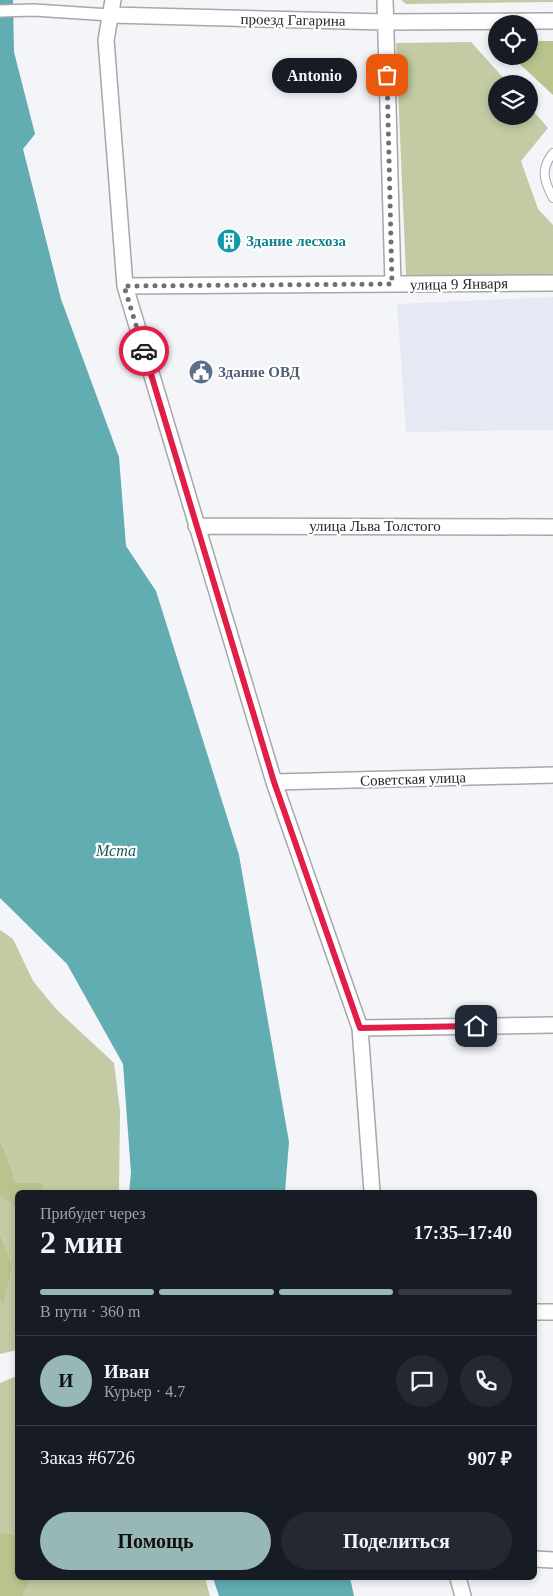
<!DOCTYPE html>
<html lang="ru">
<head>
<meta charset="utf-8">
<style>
  body { margin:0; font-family:"Times New Roman",serif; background:#242831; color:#f1f3f6; height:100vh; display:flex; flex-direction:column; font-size:19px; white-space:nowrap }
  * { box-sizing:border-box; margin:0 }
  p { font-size:16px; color:#9ea1a6 }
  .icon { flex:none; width:28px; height:28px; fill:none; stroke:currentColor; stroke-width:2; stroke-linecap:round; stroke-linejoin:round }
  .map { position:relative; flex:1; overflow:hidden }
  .drawer { position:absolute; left:15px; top:1190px; width:522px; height:390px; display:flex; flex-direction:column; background:#171b24; border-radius:8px; box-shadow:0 2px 8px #0003 }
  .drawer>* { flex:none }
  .controls { position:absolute; left:488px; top:15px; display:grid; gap:10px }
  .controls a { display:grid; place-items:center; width:50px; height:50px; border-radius:50%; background:#171b24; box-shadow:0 2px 8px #0003; font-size:25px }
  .pin { position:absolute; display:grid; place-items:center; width:42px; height:42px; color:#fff; margin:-21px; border-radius:10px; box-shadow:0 2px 8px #0006 }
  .courier { position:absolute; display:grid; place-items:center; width:50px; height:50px; margin:-25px; border:4px solid #e11d48; border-radius:50%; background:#fff; color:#222; box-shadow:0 1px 6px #0007 }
  .bubble { position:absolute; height:35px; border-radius:18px; background:#171b24; box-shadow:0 2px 8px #0003; font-size:16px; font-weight:600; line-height:35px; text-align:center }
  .overview em { font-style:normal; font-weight:600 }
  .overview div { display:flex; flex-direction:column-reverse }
  .overview { display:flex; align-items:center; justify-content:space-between; height:85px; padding:0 25px }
  h1 { font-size:32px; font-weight:600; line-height:38px }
  .bar { display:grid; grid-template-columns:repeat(4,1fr); gap:8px 5px; align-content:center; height:60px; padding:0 25px }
  .bar i { height:6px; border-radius:4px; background:#363941 }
  .bar .active { background:#97b8b6 }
  .bar p { grid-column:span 4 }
  .line { display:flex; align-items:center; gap:12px; padding:0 25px; border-top:1px solid #363941 }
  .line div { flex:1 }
  .round { display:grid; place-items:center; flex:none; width:52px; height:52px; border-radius:26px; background:#242831 }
  .button { display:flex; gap:10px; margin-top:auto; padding:10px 25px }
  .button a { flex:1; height:58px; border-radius:30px; background:#97b8b6; color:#111; font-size:20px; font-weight:600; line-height:58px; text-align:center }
  .button a+a { background:#242831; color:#f1f3f6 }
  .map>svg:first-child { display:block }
  .built { fill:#e5e9f3 }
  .green { fill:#c2cba3 }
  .forest { fill:#b9c48d }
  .water { fill:#61adb1 }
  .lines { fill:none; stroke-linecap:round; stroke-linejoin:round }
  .service-casing { stroke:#a6a7aa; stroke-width:10 }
  .pedestrian-casing { stroke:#a6a7aa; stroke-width:14 }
  .minor-casing { stroke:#a6a7aa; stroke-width:18 }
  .service { stroke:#fff; stroke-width:8 }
  .pedestrian { stroke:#fff; stroke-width:11 }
  .minor { stroke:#fff; stroke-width:15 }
  .done { stroke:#6f7072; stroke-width:5; stroke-dasharray:0 9 }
  .route { stroke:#e11d48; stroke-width:6 }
  .labels { text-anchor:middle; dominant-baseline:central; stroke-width:4.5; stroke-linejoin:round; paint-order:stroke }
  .street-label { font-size:15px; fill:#28292a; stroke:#fff }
  .culture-label { font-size:15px; font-weight:bold; fill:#0d838f; stroke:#fff; text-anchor:start }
  .service-label { font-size:15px; font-weight:bold; fill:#4e5e75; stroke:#fff; text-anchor:start }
  .water-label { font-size:16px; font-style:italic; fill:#1a5a5e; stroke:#fff }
</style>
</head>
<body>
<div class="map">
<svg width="553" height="1596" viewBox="0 0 553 1596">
  <rect width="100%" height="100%" fill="#f3f5f8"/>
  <path class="built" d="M553,297V430L406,432L397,304Z"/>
  <path class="green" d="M401,0H553V2L406,4Z
    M471,42L509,84H496V116H529V106L548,128L521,161L538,209L553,225V276L406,275L396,43Z
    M0,930L13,939L33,981L56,1009L114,1063L120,1111L119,1192H44L41,1183H16L4,1147L0,1143Z
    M0,1196L18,1208L17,1350L0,1354V1299L3,1305L13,1266L0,1234Z
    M17,1376V1536L0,1531V1383Z
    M30,1578H205L210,1596H23Z"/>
  <path class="forest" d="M529,41H553V95L511,56H529Z
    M0,1143L4,1147L16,1183H42L44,1192H18L17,1208L0,1196Z
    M0,1234L13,1266L3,1306L0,1299Z
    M0,1531L17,1536L18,1578L30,1579L23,1596H0Z"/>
  <path class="water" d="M0,0H13L14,52L35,134L23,149L61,299L119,457L126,546L156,591L239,855L289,1142L285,1192H129L131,1173L123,1064L67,964L0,898Z
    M213,1578H350L354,1596H219Z"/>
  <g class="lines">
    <defs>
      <path id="service" d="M553,153C540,169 544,181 553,198"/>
      <path id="pedestrian" d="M0,11L34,10L110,15"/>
      <path id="minor" d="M113,0L106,40L125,286L274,782L360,1028L372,1192
        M385,0L393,284
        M110,15L385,22L553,21
        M125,286L553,283
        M196,526L553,527
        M274,782L553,775
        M360,1028L553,1025
        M535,1312H553
        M535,1559L553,1560
        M458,1578L463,1596"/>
    </defs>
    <use href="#service" class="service-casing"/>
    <use href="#pedestrian" class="pedestrian-casing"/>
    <use href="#minor" class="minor-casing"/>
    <use href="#service" class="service"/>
    <use href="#pedestrian" class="pedestrian"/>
    <use href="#minor" class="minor"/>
  </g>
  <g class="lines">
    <path class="done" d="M144,351L124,286L392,284L387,75"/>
    <path class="route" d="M144,351L274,782L360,1028L476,1026"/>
  </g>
  <defs>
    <symbol id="building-disc" viewBox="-11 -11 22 22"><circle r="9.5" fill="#0f9aa8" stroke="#fff"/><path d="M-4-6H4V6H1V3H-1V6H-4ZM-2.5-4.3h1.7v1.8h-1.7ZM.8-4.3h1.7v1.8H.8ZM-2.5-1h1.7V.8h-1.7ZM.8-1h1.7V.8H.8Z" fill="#fff"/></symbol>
    <symbol id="civic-disc" viewBox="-11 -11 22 22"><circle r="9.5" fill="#5c6f8a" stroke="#fff"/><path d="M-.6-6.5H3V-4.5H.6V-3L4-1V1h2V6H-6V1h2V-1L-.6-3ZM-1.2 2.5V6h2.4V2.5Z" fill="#fff"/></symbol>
  </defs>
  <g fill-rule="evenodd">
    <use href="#building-disc" x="215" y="227" width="28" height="28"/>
    <use href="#civic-disc" x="187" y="358" width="28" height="28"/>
  </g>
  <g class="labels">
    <g class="street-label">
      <text transform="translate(293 20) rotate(1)">проезд Гагарина</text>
      <text transform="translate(459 284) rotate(-1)">улица 9 Января</text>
      <text x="375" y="526">улица Льва Толстого</text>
      <text transform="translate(413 779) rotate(-2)">Советская улица</text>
    </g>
    <g class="culture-label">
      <text x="246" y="241">Здание лесхоза</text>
    </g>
    <g class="service-label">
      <text x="218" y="372">Здание ОВД</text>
    </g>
    <g class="water-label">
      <text x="116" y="850">Мста</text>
    </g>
  </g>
</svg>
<div class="controls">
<a><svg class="icon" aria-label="locate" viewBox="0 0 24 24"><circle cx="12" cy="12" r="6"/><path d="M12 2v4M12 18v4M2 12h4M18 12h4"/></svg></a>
<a><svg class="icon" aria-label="layers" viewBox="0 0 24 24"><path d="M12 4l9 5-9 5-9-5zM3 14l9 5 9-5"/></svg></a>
</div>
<div class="pin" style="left:387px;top:75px;background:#ea580c"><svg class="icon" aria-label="bag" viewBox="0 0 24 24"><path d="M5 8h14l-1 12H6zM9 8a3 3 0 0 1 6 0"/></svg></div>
<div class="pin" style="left:476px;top:1026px;background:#1f2937"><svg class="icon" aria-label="home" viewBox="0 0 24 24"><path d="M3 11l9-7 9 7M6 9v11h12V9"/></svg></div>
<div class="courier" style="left:144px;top:351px"><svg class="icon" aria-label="car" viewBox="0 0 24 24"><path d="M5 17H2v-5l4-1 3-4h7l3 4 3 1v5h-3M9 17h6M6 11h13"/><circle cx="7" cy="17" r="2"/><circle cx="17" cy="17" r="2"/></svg></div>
<div class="bubble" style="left:272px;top:58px;width:85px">Antonio</div>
<section class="drawer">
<div class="overview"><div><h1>2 мин</h1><p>Прибудет через</p></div><em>17:35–17:40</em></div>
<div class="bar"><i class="active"></i><i class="active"></i><i class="active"></i><i></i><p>В пути · 360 m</p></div>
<div class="line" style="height:90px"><b class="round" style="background:#97b8b6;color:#111">И</b><div><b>Иван</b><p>Курьер · 4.7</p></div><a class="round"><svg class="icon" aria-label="chat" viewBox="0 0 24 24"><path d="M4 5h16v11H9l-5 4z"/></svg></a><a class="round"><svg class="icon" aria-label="phone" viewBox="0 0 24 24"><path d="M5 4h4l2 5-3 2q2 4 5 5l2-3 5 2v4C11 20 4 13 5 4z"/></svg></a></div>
<div class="line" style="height:65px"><div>Заказ #6726</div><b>907 ₽</b></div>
<div class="button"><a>Помощь</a><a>Поделиться</a></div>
</section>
</div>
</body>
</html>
